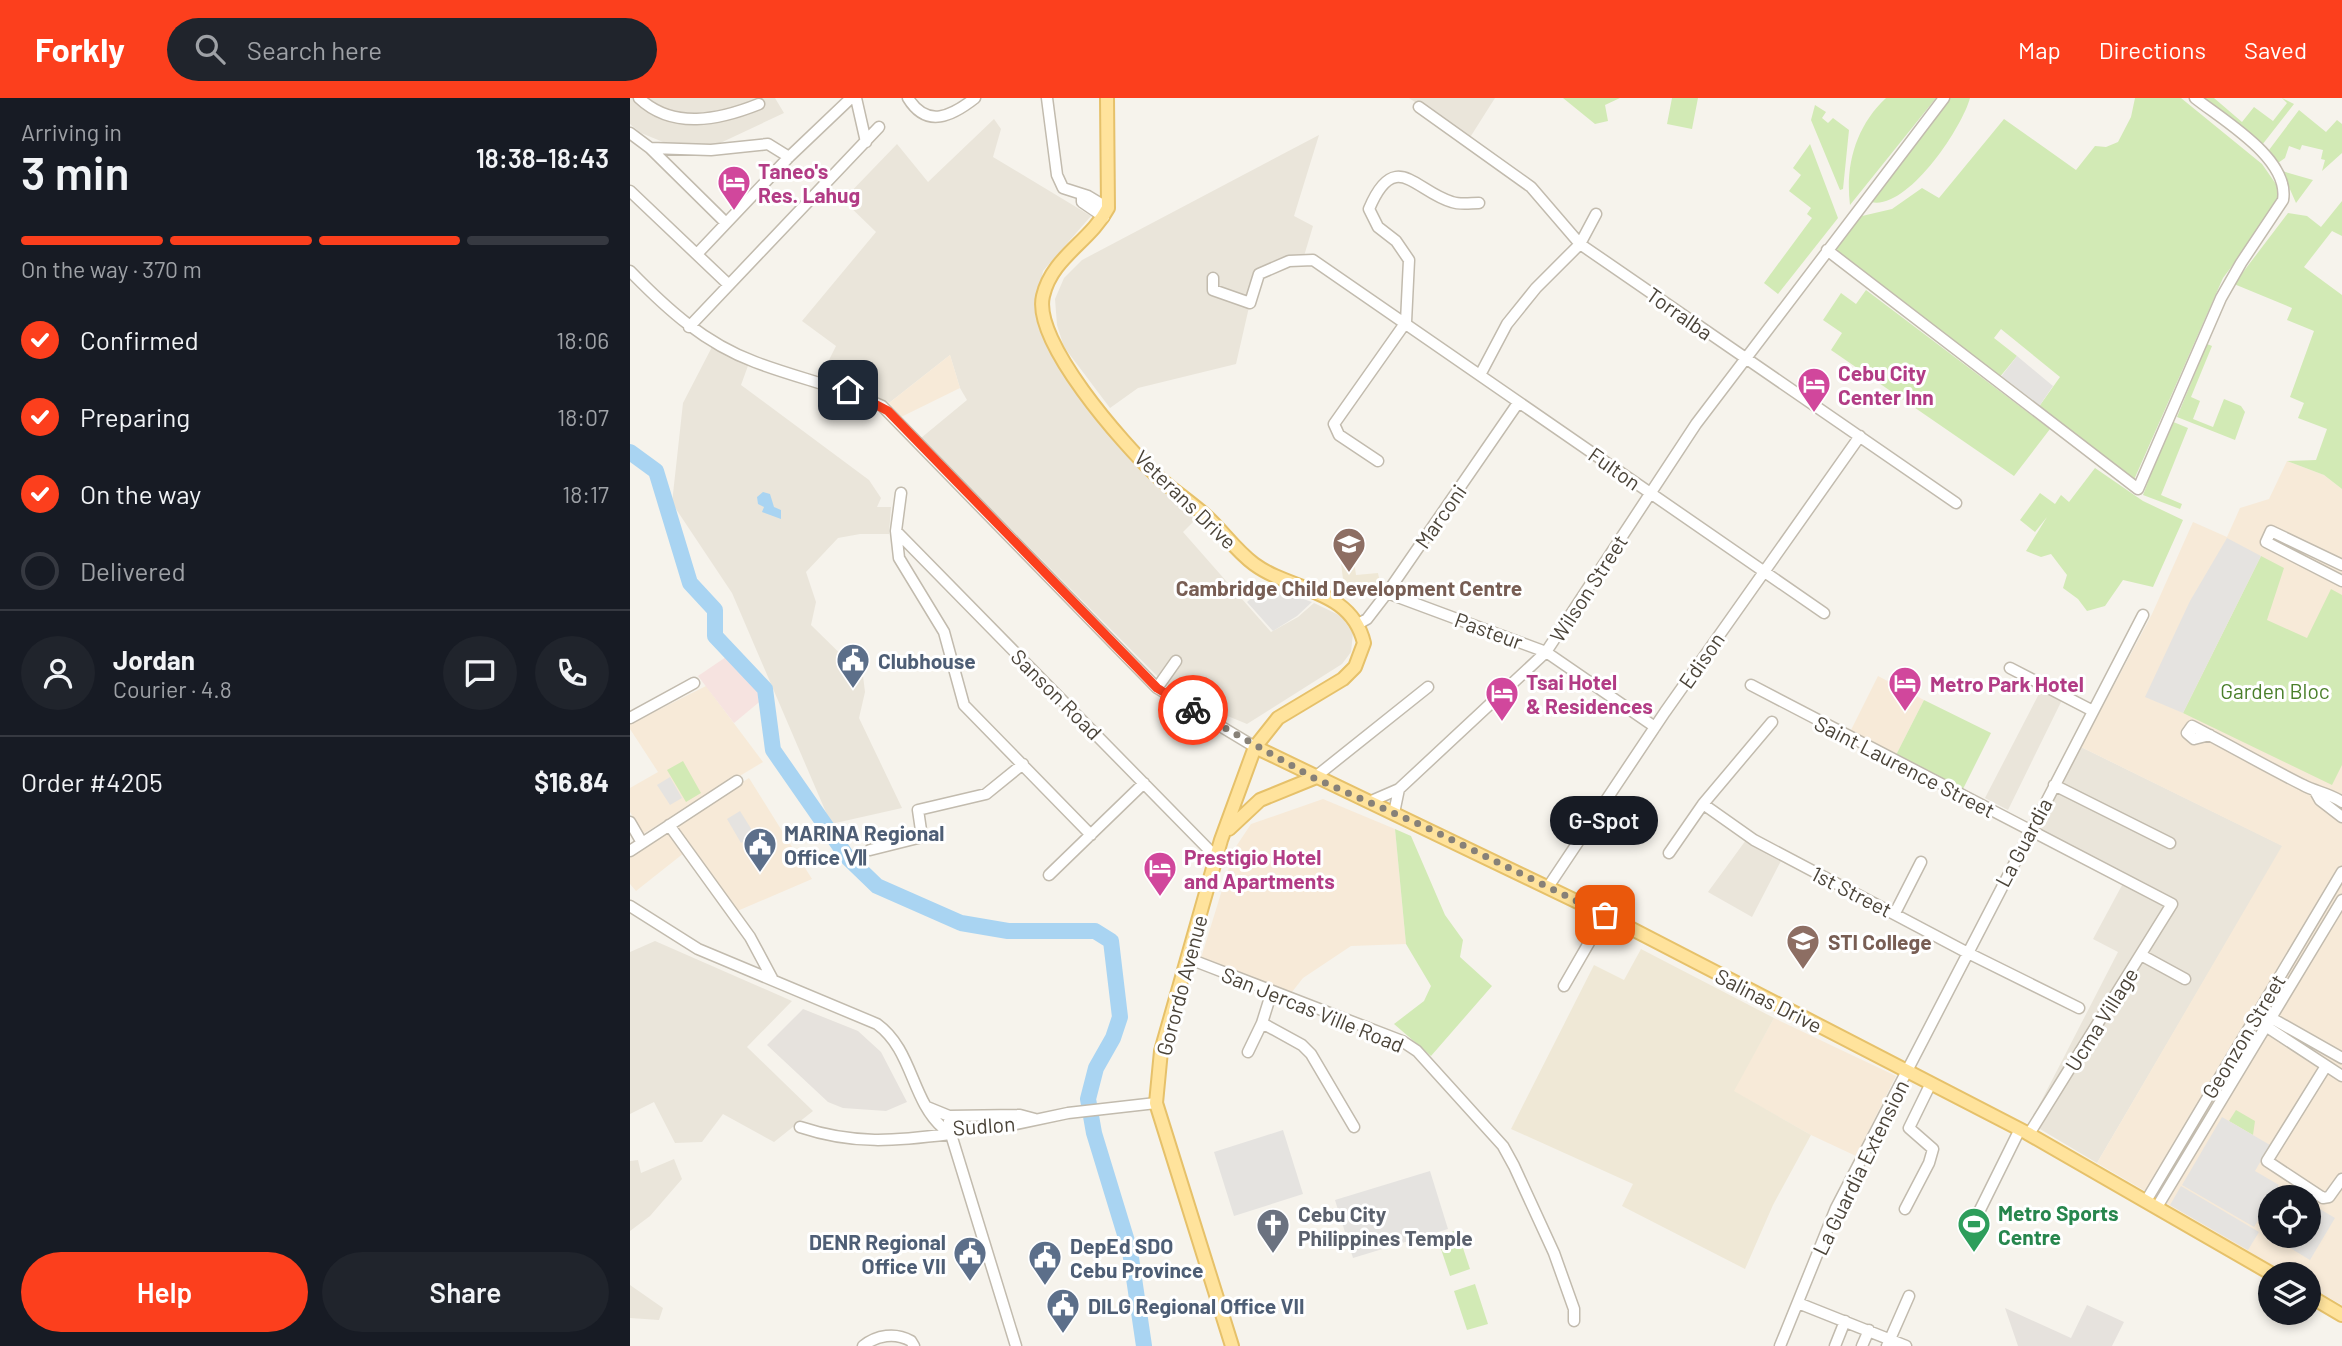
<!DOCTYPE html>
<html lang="en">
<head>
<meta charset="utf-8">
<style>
  body { margin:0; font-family:Barlow,sans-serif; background:#20242c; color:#f1f3f6; height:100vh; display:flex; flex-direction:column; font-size:26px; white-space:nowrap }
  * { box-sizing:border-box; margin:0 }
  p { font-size:23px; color:#9ea1a6 }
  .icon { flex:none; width:38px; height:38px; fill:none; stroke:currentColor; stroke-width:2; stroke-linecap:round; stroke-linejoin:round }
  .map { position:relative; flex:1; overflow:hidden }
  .side { display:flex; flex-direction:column; background:#171b24; width:630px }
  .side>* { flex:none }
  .controls { position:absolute; left:1628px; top:1087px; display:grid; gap:14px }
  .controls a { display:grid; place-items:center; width:63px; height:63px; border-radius:50%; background:#171b24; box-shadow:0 4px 10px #0003; font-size:35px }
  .pin { position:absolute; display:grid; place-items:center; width:60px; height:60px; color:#fff; margin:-30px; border-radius:14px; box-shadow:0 4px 10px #0006 }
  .courier { position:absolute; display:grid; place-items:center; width:70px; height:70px; margin:-35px; border:5px solid #fc3f1d; border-radius:50%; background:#fff; color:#222; box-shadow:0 2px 9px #0007 }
  .bubble { position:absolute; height:49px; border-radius:24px; background:#171b24; box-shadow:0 4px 10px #0003; font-size:23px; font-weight:600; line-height:49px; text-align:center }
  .headline em { font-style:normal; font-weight:600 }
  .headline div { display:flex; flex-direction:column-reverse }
  .headline { display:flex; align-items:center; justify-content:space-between; height:119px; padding:0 21px }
  h1 { font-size:46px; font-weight:600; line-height:52px }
  .bar { display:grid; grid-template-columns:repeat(4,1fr); gap:10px 7px; align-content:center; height:84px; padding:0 21px }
  .bar i { height:9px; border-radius:5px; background:#363941 }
  .bar .current { background:#fc3f1d }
  .bar p { grid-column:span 4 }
  .line { display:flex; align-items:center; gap:18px; padding:0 21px; border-top:2px solid #363941 }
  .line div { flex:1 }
  .round { display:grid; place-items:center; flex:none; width:74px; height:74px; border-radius:37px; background:#20242c }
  ol { padding:0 21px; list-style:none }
  li { display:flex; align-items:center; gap:21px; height:77px }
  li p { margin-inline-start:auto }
  li .icon { padding:7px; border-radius:50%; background:#fc3f1d; color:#fff; stroke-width:4 }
  li:last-child { color:#9ea1a6 }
  li i { width:38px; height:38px; border:4px solid #363941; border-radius:50% }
  .button { display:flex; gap:14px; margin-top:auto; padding:14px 21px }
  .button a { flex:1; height:80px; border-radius:42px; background:#fc3f1d; color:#fff; font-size:28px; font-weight:600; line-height:80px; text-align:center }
  .button a+a { background:#20242c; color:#f1f3f6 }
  header { display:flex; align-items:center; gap:42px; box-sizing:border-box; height:98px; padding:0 35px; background:#fc3f1d; color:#fff }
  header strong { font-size:33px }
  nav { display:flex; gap:38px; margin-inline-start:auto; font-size:24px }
  .search { width:490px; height:63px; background:#20242c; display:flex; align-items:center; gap:18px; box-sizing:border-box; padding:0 24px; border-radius:38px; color:#9ea1a6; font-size:26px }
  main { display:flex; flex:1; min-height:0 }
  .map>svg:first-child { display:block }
  .residential { fill:#eae5da }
  .commercial { fill:#f7ead8; fill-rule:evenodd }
  .industrial { fill:#e6e2dd }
  .education { fill:#efe8d6 }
  .medical { fill:#f6e3e0 }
  .green { fill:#d2eab5 }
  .parking { fill:#e5e3e0 }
  .water { fill:#a9d4f2 }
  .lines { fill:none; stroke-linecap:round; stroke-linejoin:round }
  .river { stroke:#a9d4f2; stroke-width:16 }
  .minor-casing { stroke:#c2bbae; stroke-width:13 }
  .major-casing { stroke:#e6c16a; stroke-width:16 }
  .minor { stroke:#fff; stroke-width:10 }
  .major { stroke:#ffe39c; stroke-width:12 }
  .done { stroke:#878178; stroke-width:7; stroke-dasharray:0 12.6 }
  .route { stroke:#fc3f1d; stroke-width:9 }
  .labels { text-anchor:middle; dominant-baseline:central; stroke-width:6; stroke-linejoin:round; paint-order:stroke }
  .hotel-label { font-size:21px; font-weight:bold; fill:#b23c85; stroke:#fff; text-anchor:start }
  .street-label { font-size:21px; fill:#4b4439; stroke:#fff }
  .education-label { font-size:21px; font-weight:bold; fill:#785e54; stroke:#fff }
  .service-label { font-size:21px; font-weight:bold; fill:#4e5e75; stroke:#fff; text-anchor:start }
  .park-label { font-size:21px; fill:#4a7f2a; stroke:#fff }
  .leisure-label { font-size:21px; font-weight:bold; fill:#27864d; stroke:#fff; text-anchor:start }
  .worship-label { font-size:21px; font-weight:bold; fill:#5b616d; stroke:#fff; text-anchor:start }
</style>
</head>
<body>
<header>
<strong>Forkly</strong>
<div class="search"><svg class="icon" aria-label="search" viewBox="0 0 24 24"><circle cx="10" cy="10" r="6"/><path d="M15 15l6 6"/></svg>Search here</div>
<nav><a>Map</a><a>Directions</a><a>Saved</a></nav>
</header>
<main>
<section class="side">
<div class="headline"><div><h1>3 min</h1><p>Arriving in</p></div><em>18:38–18:43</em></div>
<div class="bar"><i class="current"></i><i class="current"></i><i class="current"></i><i></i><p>On the way · 370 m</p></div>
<ol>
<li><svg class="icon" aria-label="check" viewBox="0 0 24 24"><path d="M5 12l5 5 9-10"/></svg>Confirmed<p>18:06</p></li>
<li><svg class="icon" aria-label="check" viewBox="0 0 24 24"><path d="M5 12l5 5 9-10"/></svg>Preparing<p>18:07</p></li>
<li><svg class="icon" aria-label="check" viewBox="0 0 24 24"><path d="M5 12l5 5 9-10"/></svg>On the way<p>18:17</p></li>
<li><i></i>Delivered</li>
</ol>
<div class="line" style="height:126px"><a class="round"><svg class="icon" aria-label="person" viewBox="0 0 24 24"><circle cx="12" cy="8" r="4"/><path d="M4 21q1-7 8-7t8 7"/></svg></a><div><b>Jordan</b><p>Courier · 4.8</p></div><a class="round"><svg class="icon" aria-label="chat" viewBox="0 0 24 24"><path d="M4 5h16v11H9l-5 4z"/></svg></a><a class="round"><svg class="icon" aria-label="phone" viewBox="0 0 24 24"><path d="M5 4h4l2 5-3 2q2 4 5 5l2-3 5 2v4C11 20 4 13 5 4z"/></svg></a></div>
<div class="line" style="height:91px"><div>Order #4205</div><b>$16.84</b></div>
<div class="button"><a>Help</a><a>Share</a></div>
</section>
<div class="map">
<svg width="1712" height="1248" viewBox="0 0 1712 1248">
  <rect width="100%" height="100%" fill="#f6f3ec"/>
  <path class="residential" d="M0,0H145L154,15L86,47L62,49L38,46L11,35L0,26Z
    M779,0H865L839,41Z
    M364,21L371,31L363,59L461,118L413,173L407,203L409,231L430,270L513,374L565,422L553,434L641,534L668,519L684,505L711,518L723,535L721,554L712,566L617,626L571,607L531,582L291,340L337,302L330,290L320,257L259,305L191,278L206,248L172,223L246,134L213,102L267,46L298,84Z
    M689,37L664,118L683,128L674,158L627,174L606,266L508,290L480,310L434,249L427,227L425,201L434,180L452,162Z
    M83,247L119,265L111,287L239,382L251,400L247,409H261L259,436H230L208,440L176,474L186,504L181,527L233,578L235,594L229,620L272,710L201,726L102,495L42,405L53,305Z
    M1411,592L1432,602L1378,712L1355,700Z
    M1451,649L1653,748L1467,1065L1400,1025L1488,854L1463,841L1497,778L1406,731Z
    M1116,742L1152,761L1122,819L1078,794Z
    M25,843L162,903L117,949L183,1013L144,1044L93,1016L72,1044L45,1045L24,1004L0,1016V854Z
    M44,1061L52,1081L20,1118L0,1133V1063L8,1062L11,1075Z
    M0,1187L33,1210L29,1222L0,1220Z"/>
  <path class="commercial" d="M320,257L330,290L271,319L259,305Z
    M1657,363L1694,377L1712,391V1207L1678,1188V1176H1658L1467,1065L1652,748L1451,649L1522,516L1563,424L1597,439L1610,410L1639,401ZM1640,1099H1678V1138H1640Z
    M1248,578L1294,602L1266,657L1220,634Z
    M76,588L133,664L13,736L0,714V690L28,674L0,631V626Z
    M119,680L182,781L105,814L59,751L6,793L0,786V760L16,745Z
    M693,701L765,731L776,846L721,848L673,880L662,894L571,860L605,750L621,726Z
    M1144,920L1266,978L1226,1058L1181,1037L1103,993Z"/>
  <path class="industrial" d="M173,911L228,933L251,954L277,1004L256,1013L213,1010L198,1004L137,947Z
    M1457,1207L1494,1224L1482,1248H1388L1375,1210L1441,1240Z"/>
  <path class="education" d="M723,456L726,477L748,475L751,489L729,495L727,489H714L710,457Z
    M1011,851L1144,920L1104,993L1181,1037L1143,1107L1115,1171L992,1108L1003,1086L881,1031L964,867L994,882Z"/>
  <path class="medical" d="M99,557L134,600L104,625L68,578Z"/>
  <path class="green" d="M933,0H990L975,7L978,23L965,26Z
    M1042,0H1068L1062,31L1037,26Z
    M1256,0H1306L1220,107C1215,67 1226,28 1256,0Z
    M1319,0H1340C1332,30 1277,113 1241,104V100Z
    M1505,0H1551L1632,66L1648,89L1649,105L1593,180L1503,384L1408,310L1430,279L1371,231L1364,240L1387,258L1369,280L1204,151L1232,118L1262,111L1292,90L1309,100L1374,21L1446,72L1465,48L1476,49L1488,44L1501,19Z
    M1571,0H1584L1612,24L1624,9L1643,23L1657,5L1652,0L1664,6L1632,47Z
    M1185,7L1196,14L1192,20L1198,25L1203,20L1219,32L1213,91L1210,92L1181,22Z
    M1669,12L1696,34L1707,22L1712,26V55L1692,73L1695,62L1691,61L1693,52L1672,47L1670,52L1659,48L1655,60L1648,65L1639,52Z
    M1180,46L1208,120L1148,196L1134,185L1182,120L1177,116L1181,110L1159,93L1171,77L1163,70Z
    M1652,73L1683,82L1666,105Z
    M1712,103V138L1702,133L1674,169L1712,197V391L1694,377L1657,363L1686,362L1697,331L1668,320L1674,305L1660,299L1684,233L1657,222L1662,210L1604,186L1658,115L1677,118L1691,129Z
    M1236,192L1420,331L1384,378L1201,252L1212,235L1193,222L1211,195L1226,206Z
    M1577,246L1582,248L1561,299L1570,303L1563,321L1583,329L1594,301L1611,308L1615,314L1605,342L1547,319Z
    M1541,323L1558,330L1531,397L1552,406L1550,411L1513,397Z
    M1465,370L1513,403L1553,422L1523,489L1493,482L1475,508L1457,513L1448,501L1433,490L1437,477L1421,456L1411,459L1396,453L1417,419L1405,434L1390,422L1410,395L1425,406L1431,397L1439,404Z
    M1631,458L1654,470L1637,522L1677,540L1701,491L1712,497V667L1702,687L1553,615Z
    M1294,602L1361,635L1333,691L1266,657Z
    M53,663L71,695L56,704L37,672Z
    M765,731L781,738L815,817L833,842L830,859L862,888L801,958L764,926L794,903L801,888L776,846Z
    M1606,1012L1625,1023L1623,1037L1599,1023Z
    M827,1132L840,1171L820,1178L807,1139Z
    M845,1186L858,1226L837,1232L824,1193Z"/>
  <path class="parking" d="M1387,258L1423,288L1408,310L1370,280Z
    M1597,440L1631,458L1553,615L1515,599L1560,503Z
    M636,488L682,504L667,518L643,533L617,504Z
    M40,679L52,700L40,707L27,687Z
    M110,713L125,737L111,745L97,721Z
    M1592,1019L1640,1047L1625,1073L1649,1087L1624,1129L1552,1087Z
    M653,1032L673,1096L604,1118L584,1054Z
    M800,1073L818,1131L723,1160L705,1102Z
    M1551,1088L1629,1134L1618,1152L1540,1107Z
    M1678,1104L1705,1120L1680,1162L1640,1138H1678Z"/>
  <path class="water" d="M133,394L140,396L144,409L151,412V421L132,414L134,409L128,406L127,399Z"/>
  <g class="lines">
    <path class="river" d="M0,354L26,373L60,485L85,512V538L135,591L143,652L218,760L247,788L331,825L378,833H465L481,843L490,919L483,940L466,970L458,1001L464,1035L500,1153L514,1248"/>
    <defs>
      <path id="minor" d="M9,0C43,32 89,22 129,6
        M226,0L236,44
        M278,0C297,31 322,18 345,0
        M417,0L427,77L433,90L458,98L478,110
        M789,9L901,89L950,146L1326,405
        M0,35L20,50L96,125
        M20,50L81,52L138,46L159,59
        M0,93L99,187
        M452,99V104L474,119
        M1197,152L1508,391L1591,200L1611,165L1653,102C1660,61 1594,23 1565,0
        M67,156L159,59L221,0
        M0,173C37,211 74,245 125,264C167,280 211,289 252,308L527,590L625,649
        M583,180V192L620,205L629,176L659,163L683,162L1194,515
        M59,229L249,29
        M850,277L877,226L906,190L950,146L966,116
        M748,363L709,337L704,326L776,224L779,162L766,143L748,129L739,111C765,49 786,94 822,104C830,107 841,105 849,105
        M271,395L266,433L269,460L314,534L334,607L461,737
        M266,433L587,760
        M1712,467L1641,433L1636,444L1712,483
        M757,495L916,554L1025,629
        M728,526L737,521L757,495L888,305
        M1380,570L1463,613
        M1121,587L1542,806L1399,1036
        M527,590L546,563
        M0,620L64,585
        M1580,637L1564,641L1557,635L1562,628C1599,647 1635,668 1673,687C1686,694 1699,695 1712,704
        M684,680L798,589
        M1424,687L1540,745
        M1685,693L1690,702L1712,719
        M739,704L769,691L916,554L1066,326L1314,0
        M1073,706L1124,742L1336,854L1449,910
        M764,715L769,691
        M0,724L11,743
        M39,727L120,839L142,880
        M240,752L292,739L288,712L356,696L393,666
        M0,753L107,683
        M1039,755L1073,706L1142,624
        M419,777L514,685
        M918,789L1035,614L1230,338
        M0,808L68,851L247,926C283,952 281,1002 313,1030H367L438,1015L526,1005
        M1265,815L1291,764
        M1511,857L1555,881
        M557,860L772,943L787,953L873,1048L884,1068L924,1155L944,1211V1223
        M934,888L975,817
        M1636,917L1712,960
        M632,925L672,947L681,956L724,1029
        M1631,925L1712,978
        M618,954L632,925L642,893
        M1696,968L1637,1063L1693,1100L1699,1099L1712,1081
        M297,1009L319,1018L390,1017L405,1021
        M319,1018V1030L386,1248
        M170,1029C224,1047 265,1043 320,1036
        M1516,1103L1712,774
        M1527,1109L1712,802
        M1275,1111L1299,1065L1303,1051L1279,1030L1301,985
        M1341,1130L1390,1031
        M1168,1205L1276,1248
        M233,1248C247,1237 265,1234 281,1243L284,1248
        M1150,1248L1206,1110L1513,517
        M1205,1248L1215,1223
        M1232,1248L1239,1232
        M1257,1248L1279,1198"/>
      <path id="major" d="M477,0L478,110C460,144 422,159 413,198C402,243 493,346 526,377C541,391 559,403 575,417C592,432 605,452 624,466C662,494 721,490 734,545L725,569L713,581L648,620L625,649L591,742L531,953L526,1005L602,1248
        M625,649L975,817L1397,1035L1642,1176
        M599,731L630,702L684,680
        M1678,1197L1712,1217"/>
    </defs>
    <use href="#minor" class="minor-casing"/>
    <use href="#major" class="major-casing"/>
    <use href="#minor" class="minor"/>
    <use href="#major" class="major"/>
  </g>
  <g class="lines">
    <path class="done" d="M563,612L684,680L800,731L975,817"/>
    <path class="route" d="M218,292L258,313L527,590L563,612"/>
  </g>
  <defs>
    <symbol id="hotel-pin" viewBox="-11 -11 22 30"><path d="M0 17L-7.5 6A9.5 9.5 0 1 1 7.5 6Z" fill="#d1479c" stroke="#fff"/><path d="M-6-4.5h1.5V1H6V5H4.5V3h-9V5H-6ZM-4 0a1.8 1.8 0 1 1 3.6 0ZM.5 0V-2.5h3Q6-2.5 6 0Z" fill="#fff"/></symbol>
    <symbol id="school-pin" viewBox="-11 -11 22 30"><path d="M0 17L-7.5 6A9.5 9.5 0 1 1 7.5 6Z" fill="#8d6e63" stroke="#fff"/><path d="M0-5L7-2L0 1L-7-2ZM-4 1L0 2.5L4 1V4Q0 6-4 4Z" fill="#fff"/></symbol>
    <symbol id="civic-pin" viewBox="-11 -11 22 30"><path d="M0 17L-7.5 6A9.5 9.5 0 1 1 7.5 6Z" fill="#5c6f8a" stroke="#fff"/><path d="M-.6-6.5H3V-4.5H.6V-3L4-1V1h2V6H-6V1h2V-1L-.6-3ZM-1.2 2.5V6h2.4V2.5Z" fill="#fff"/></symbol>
    <symbol id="university-pin" viewBox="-11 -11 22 30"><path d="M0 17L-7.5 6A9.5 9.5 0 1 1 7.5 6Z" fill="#8d6e63" stroke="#fff"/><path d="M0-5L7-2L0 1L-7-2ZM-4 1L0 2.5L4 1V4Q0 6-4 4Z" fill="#fff"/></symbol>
    <symbol id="stadium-pin" viewBox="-11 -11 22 30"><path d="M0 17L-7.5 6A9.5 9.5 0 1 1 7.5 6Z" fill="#2e9e5b" stroke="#fff"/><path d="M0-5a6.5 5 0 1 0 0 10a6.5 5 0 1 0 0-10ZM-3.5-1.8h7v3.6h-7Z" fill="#fff"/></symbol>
    <symbol id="church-pin" viewBox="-11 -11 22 30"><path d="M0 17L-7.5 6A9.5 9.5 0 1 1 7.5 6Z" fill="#6b7280" stroke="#fff"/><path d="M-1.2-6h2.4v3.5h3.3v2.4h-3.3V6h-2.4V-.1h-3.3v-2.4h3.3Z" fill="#fff"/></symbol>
  </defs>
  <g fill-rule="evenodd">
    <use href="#hotel-pin" x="85" y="65" width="38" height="52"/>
    <use href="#hotel-pin" x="1165" y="267" width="38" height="52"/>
    <use href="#school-pin" x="700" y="427" width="38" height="52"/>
    <use href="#civic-pin" x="204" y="543" width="38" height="52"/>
    <use href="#hotel-pin" x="1256" y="566" width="38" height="52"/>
    <use href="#hotel-pin" x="853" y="576" width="38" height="52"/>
    <use href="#civic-pin" x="111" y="727" width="38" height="52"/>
    <use href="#hotel-pin" x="511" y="751" width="38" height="52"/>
    <use href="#university-pin" x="1154" y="824" width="38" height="52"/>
    <use href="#stadium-pin" x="1325" y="1107" width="38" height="52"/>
    <use href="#church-pin" x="624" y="1108" width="38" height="52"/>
    <use href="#civic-pin" x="321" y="1136" width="38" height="52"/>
    <use href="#civic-pin" x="396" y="1140" width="38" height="52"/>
    <use href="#civic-pin" x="414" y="1188" width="38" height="52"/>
  </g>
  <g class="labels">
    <g class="hotel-label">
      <text x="128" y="72">Taneo's<tspan x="128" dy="24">Res. Lahug</tspan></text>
      <text x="1208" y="274">Cebu City<tspan x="1208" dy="24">Center Inn</tspan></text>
      <text x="896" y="583">Tsai Hotel<tspan x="896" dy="24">&amp; Residences</tspan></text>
      <text x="1300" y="585">Metro Park Hotel</text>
      <text x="554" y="758">Prestigio Hotel<tspan x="554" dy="24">and Apartments</tspan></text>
    </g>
    <g class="street-label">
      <text transform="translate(1050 215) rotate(35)">Torralba</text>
      <text transform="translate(985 370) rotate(35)">Fulton</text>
      <text transform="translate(556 401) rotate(44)">Veterans Drive</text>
      <text transform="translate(810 418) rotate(-55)">Marconi</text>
      <text transform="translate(958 490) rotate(-57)">Wilson Street</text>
      <text transform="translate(859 532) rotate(20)">Pasteur</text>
      <text transform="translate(1071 562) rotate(-55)">Edison</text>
      <text transform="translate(427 596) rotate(45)">Sanson Road</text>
      <text transform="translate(1275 668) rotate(27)">Saint Laurence Street</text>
      <text transform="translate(1393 744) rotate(-62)">La Guardia</text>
      <text transform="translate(1222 793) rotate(27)">1st Street</text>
      <text transform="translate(551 887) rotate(-75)">Gorordo Avenue</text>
      <text transform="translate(1139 902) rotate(27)">Salinas Drive</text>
      <text transform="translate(683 911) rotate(22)">San Jercas Ville Road</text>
      <text transform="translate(1471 921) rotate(-58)">Ucma Village</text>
      <text transform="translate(1613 938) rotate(-59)">Geonzon Street</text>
      <text transform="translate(354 1027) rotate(-4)">Sudlon</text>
      <text transform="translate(1230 1069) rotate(-64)">La Guardia Extension</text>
    </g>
    <g class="education-label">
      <text x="719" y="489">Cambridge Child Development Centre</text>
      <text x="1198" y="843" text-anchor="start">STI College</text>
    </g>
    <g class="service-label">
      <text x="248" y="562">Clubhouse</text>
      <text x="154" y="734">MARINA Regional<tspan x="154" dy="24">Office Ⅶ</tspan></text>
      <text x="316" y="1143" text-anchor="end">DENR Regional<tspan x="316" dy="24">Office VII</tspan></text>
      <text x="440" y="1147">DepEd SDO<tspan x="440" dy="24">Cebu Province</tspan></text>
      <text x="458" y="1207">DILG Regional Office VII</text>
    </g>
    <g class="park-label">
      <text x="1645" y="592">Garden Bloc</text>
    </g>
    <g class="leisure-label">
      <text x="1368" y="1114">Metro Sports<tspan x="1368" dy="24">Centre</tspan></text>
    </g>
    <g class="worship-label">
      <text x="668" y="1115">Cebu City<tspan x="668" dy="24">Philippines Temple</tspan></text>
    </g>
  </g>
</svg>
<div class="controls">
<a><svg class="icon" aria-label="locate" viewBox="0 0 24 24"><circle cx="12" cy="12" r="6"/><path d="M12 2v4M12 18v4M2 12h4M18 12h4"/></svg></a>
<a><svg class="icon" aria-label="layers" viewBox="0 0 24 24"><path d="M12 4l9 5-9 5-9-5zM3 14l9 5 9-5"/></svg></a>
</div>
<div class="pin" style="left:975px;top:817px;background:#ea580c"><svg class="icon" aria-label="bag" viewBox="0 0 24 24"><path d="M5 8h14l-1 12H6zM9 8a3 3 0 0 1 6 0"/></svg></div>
<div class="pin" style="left:218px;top:292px;background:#1f2937"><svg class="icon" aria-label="home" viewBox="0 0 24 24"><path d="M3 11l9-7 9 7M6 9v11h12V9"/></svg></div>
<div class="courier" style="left:563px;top:612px"><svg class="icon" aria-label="bike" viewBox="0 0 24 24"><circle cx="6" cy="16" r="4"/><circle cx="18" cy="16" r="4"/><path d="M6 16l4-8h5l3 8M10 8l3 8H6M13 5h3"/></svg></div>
<div class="bubble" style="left:920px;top:698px;width:108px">G-Spot</div>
</div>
</main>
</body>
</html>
